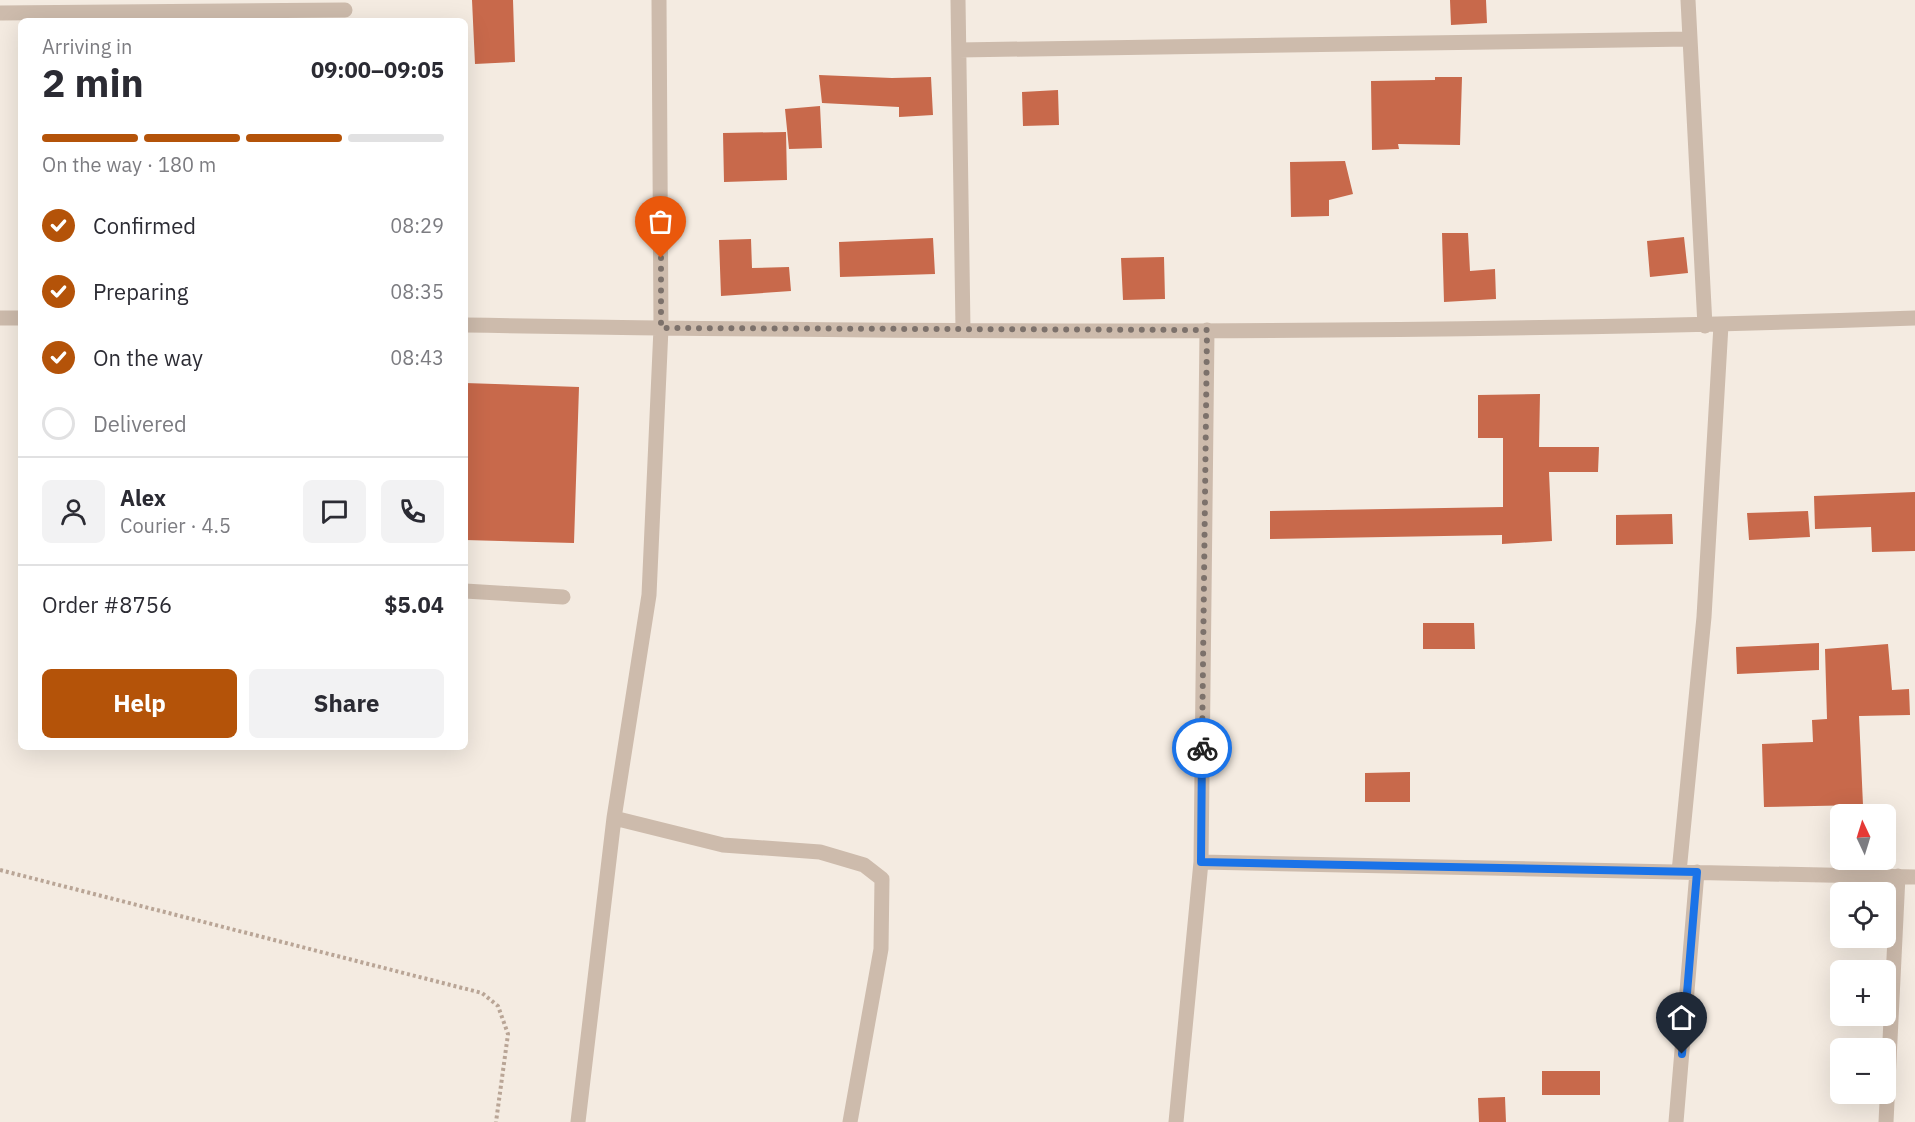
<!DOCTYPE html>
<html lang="en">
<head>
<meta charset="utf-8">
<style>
  body { margin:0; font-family:"IBM Plex Sans",sans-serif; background:#f2f2f3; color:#2b2b33; height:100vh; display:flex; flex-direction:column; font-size:22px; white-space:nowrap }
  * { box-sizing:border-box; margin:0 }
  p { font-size:20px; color:#7c7c81 }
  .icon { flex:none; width:33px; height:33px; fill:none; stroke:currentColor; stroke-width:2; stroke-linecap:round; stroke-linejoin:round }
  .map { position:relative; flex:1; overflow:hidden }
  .sheet { position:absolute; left:18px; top:18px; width:450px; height:732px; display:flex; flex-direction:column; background:#fff; border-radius:9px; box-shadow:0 6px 24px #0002 }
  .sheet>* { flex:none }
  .needle { width:39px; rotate:356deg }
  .fabs { position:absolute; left:1830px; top:804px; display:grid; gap:12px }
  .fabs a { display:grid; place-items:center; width:66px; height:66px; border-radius:9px; background:#fff; box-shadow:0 6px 24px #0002; font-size:30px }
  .pin { position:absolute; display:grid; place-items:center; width:51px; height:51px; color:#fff; margin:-62px -26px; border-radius:50% 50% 50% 0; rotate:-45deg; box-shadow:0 0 6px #0007 }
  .pin .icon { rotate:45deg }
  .courier { position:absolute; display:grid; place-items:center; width:60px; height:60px; margin:-30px; border:4px solid #1a73e8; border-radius:50%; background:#fff; color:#222; box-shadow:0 2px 8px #0007 }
  .headline em { font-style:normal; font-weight:800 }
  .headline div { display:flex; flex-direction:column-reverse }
  .headline { display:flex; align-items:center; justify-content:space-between; height:102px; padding:0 24px }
  h1 { font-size:39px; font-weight:800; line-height:45px }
  .bar { display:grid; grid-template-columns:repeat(4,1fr); gap:9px 6px; align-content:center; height:72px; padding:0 24px }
  .bar i { height:8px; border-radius:4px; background:#e1e1e2 }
  .bar .active { background:#b45309 }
  .bar p { grid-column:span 4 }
  .line { display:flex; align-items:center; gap:15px; padding:0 24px; border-top:2px solid #e1e1e2 }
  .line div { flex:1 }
  .round { display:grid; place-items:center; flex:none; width:63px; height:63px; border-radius:9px; background:#f2f2f3 }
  ol { padding:0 24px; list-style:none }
  li { display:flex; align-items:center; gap:18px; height:66px }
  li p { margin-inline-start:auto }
  li .icon { padding:6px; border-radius:50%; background:#b45309; color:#fff; stroke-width:4 }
  li:last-child { color:#7c7c81 }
  li i { width:33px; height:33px; border:3px solid #e1e1e2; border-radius:50% }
  .button { display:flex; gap:12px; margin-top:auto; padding:12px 24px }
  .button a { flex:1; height:69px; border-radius:9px; background:#b45309; color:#fff; font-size:24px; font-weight:800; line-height:69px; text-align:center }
  .button a+a { background:#f2f2f3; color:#2b2b33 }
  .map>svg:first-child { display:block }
  .building { fill:#c8694b }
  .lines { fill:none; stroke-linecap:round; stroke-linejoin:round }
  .path { stroke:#b9a596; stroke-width:4; stroke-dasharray:3 3; stroke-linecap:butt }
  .street { stroke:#cdbbac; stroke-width:15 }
  .done { stroke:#7c716b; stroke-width:6; stroke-dasharray:0 10.8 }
  .route { stroke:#1a73e8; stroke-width:8 }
</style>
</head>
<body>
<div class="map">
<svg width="1915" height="1122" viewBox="0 0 1915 1122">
  <rect width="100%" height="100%" fill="#f4ebe1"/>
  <path class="building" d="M472,0H513L515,62L475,64Z
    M1450,0H1486L1487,23L1451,25Z
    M819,75L892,78L931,77L933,115L899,117V107L822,103Z
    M1435,77H1462L1460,145L1398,144L1399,149L1372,150L1371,81L1435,80Z
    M1058,90L1059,125L1023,126L1022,92Z
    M820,106L822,148L789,149L785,109Z
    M786,132L787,180L724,182L723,133Z
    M1345,161L1353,194L1329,200V216L1291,217L1290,162Z
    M1442,233H1468L1470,271L1495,269L1496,299L1444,302Z
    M1684,237L1688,273L1650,277L1647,241Z
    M933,238L935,274L840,277L839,242Z
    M751,239L752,268L789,267L791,291L721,296L719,240Z
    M1164,257L1165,299L1123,300L1121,258Z
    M465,383L579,387L574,543L465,540Z
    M1540,394L1539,447H1599L1598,472H1549L1552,541L1502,544V535L1270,539V511L1503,507V438H1478V395Z
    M1915,492V551L1872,552L1871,527L1815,529L1814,496Z
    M1808,511L1810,537L1749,540L1747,513Z
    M1672,514L1673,544L1616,545V515Z
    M1423,623H1474L1475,649H1423Z
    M1819,643V670L1737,674L1736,647Z
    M1888,644L1892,690L1909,689L1910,715L1859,716L1863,805L1764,807L1762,744L1813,742L1812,720L1827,719L1825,649Z
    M1410,772V802H1365V773Z
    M1542,1071H1600V1095H1542Z
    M1505,1097L1506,1122H1479L1478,1098Z"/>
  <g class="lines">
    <path class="path" d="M0,870L482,993L498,1006L508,1034L496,1122"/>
    <path class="street" d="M958,0L963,329
      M1688,0L1705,326
      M0,13L345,10
      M959,50L1690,39
      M0,318H21
      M465,325C948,333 1432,335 1915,318
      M465,591L563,597
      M614,818L723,845L820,852L864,865L882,879L881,949L850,1122
      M1201,862L1915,877
      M1679,872L1704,617L1721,325
      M578,1122L614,818L649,595L661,328L659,0
      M1176,1122L1201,862L1207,330
      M1676,1122L1697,872
      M1886,1122L1898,876"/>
  </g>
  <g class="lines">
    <path class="done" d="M661,258V328L1207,330L1202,748"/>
    <path class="route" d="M1202,748L1201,862L1697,872L1682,1054"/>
  </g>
</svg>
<div class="fabs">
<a><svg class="needle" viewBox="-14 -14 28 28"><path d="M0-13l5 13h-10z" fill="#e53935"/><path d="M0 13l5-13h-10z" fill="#7c7c81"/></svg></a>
<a><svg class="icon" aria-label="locate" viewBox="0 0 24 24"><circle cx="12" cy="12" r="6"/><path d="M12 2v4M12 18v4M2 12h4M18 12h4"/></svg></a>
<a>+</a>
<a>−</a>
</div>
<div class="pin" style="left:661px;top:258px;background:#ea580c"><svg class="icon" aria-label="bag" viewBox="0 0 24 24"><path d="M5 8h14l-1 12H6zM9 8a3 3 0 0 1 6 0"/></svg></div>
<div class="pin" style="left:1682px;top:1054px;background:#1f2937"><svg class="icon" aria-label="home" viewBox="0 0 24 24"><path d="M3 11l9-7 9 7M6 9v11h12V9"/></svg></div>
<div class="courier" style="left:1202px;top:748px"><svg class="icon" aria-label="bike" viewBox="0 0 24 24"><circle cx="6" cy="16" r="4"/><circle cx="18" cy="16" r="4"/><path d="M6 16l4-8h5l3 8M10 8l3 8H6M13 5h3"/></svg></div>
<section class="sheet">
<div class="headline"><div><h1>2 min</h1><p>Arriving in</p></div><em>09:00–09:05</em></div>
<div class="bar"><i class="active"></i><i class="active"></i><i class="active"></i><i></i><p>On the way · 180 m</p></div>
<ol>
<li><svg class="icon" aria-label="check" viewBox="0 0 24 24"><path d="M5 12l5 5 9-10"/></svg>Confirmed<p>08:29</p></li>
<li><svg class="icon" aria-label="check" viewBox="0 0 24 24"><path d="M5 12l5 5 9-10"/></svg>Preparing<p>08:35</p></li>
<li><svg class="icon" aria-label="check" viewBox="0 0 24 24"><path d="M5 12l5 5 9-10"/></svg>On the way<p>08:43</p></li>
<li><i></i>Delivered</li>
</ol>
<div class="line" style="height:108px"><a class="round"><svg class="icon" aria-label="person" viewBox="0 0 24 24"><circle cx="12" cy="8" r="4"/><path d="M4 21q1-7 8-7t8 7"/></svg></a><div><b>Alex</b><p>Courier · 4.5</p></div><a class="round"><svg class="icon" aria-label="chat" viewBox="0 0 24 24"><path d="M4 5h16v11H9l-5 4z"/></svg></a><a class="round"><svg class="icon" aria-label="phone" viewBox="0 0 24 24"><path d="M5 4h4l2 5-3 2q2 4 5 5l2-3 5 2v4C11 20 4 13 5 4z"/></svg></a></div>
<div class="line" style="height:78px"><div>Order #8756</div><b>$5.04</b></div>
<div class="button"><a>Help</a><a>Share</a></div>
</section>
</div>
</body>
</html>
